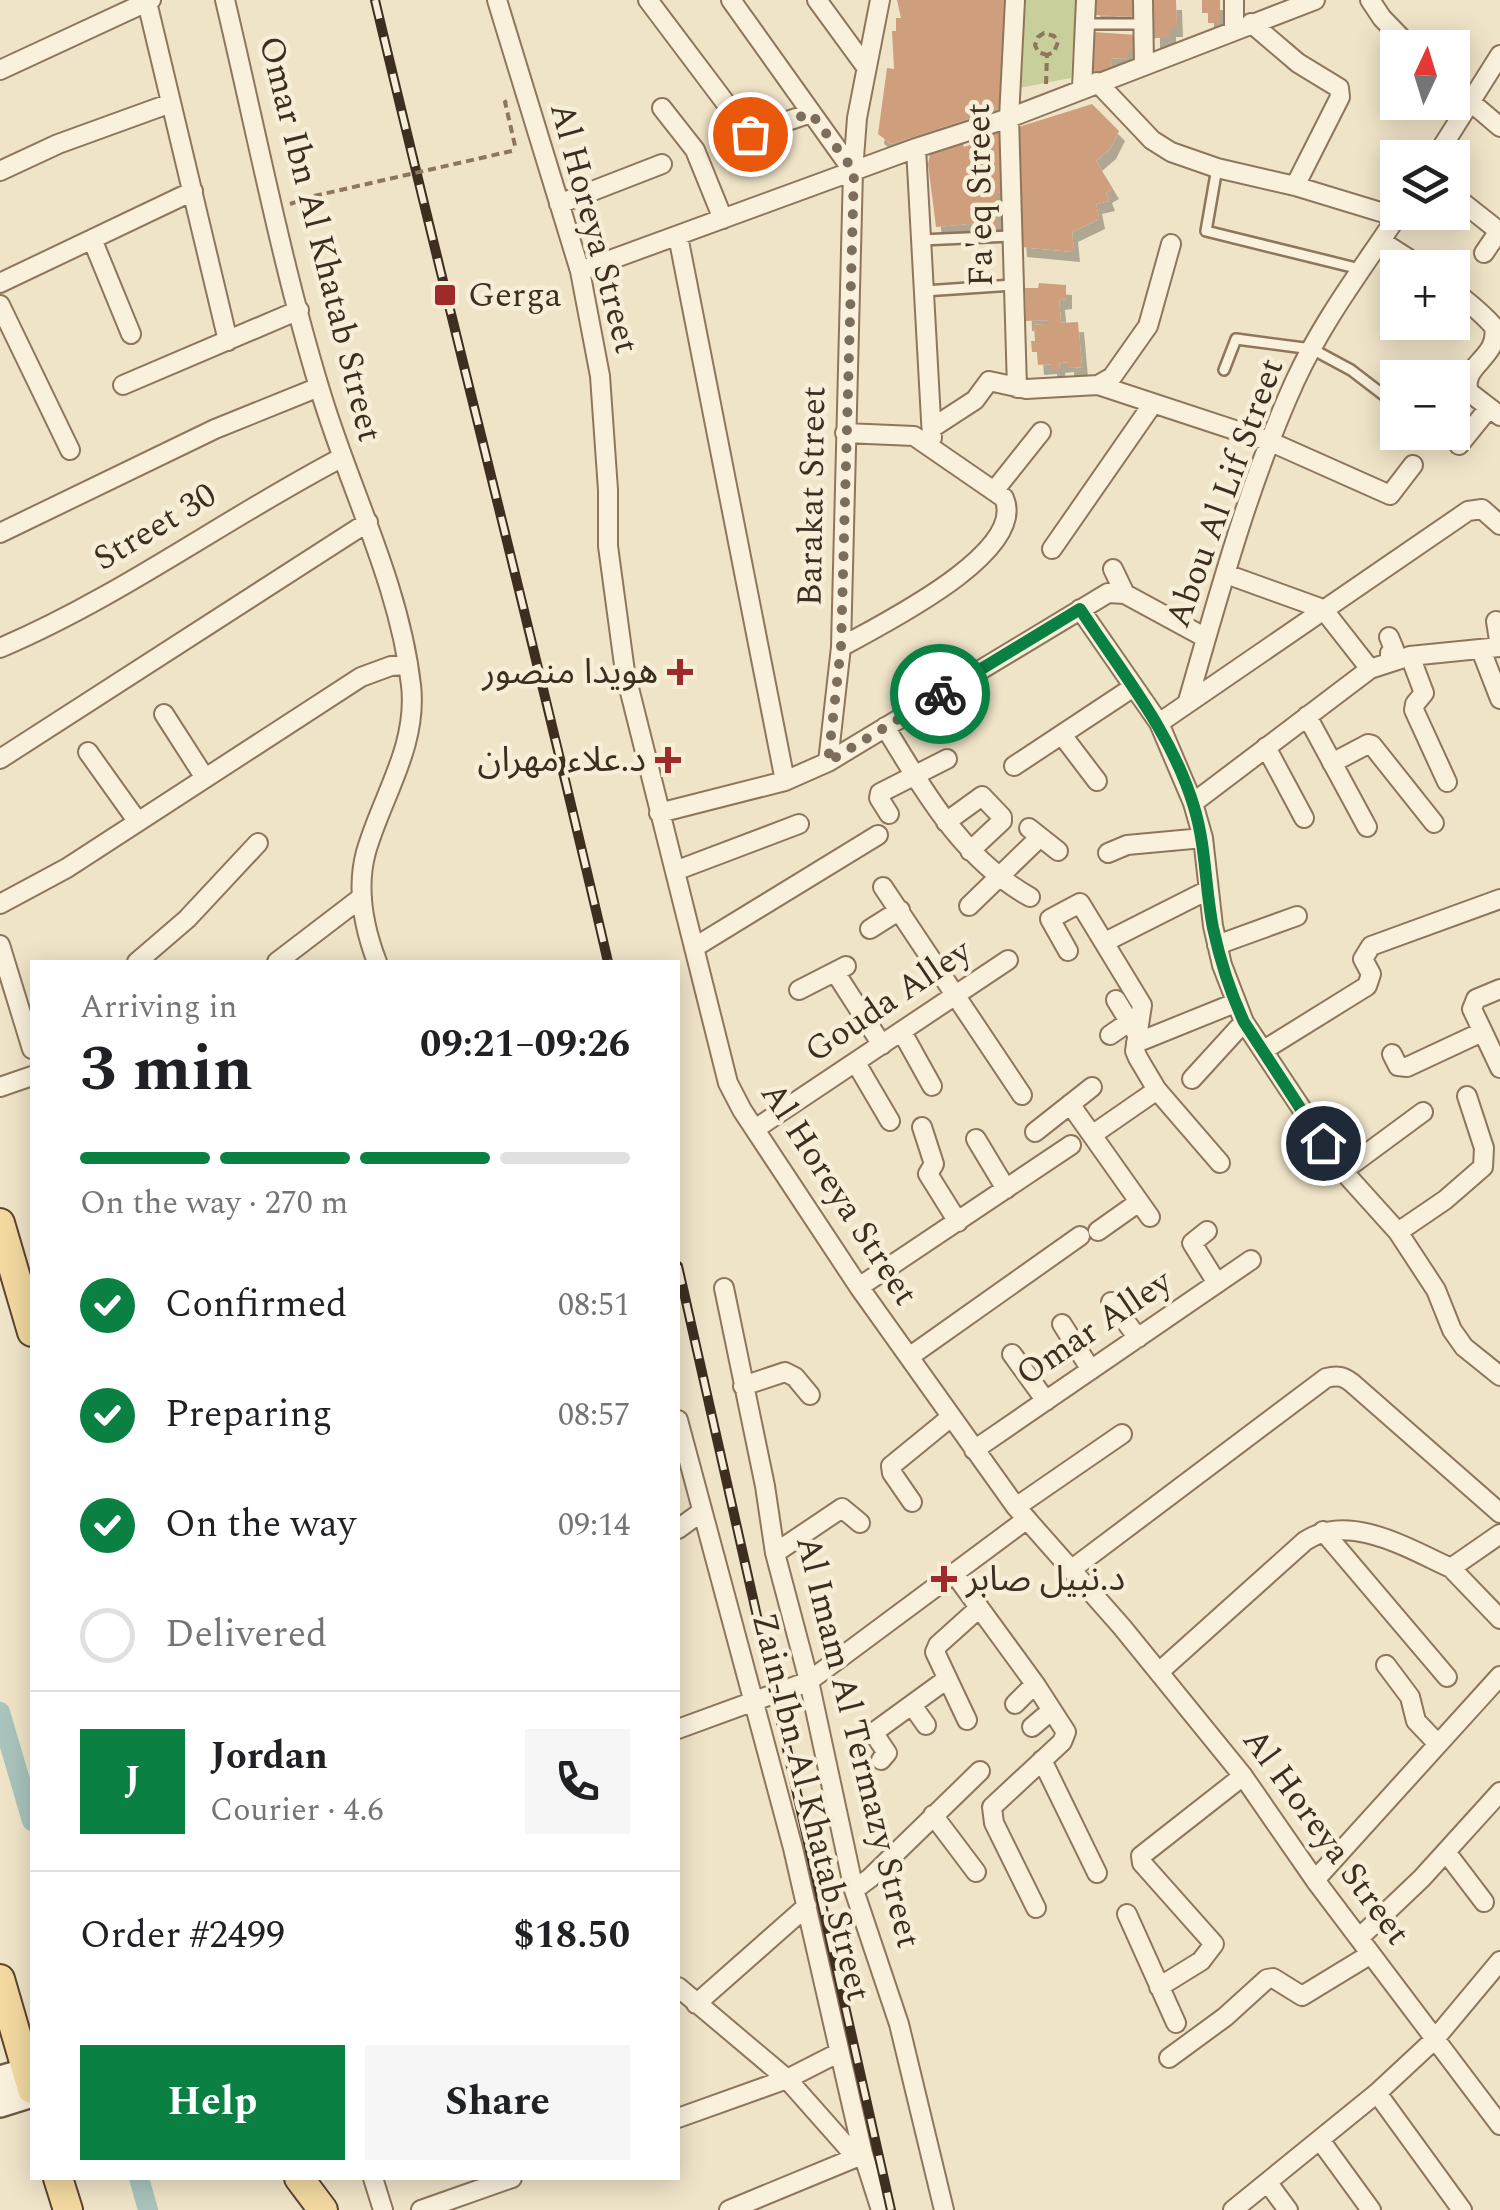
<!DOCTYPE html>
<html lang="en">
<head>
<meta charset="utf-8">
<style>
  body { margin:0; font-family:Spectral,"Noto Sans Arabic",serif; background:#f6f6f6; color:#202124; height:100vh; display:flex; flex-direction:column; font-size:38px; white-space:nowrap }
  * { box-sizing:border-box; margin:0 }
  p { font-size:32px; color:#757577 }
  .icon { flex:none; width:55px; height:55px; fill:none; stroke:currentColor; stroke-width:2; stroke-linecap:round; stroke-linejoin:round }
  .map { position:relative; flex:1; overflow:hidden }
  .sheet { position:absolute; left:30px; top:960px; width:650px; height:1220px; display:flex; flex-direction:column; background:#fff; border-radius:0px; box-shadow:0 5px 25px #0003 }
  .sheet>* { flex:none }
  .needle { width:65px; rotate:4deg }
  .fabs { position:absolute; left:1380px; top:30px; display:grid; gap:20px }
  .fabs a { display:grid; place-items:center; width:90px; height:90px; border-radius:0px; background:#fff; box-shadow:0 5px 25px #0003; font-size:50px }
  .pin { position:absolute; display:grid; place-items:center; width:85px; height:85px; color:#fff; margin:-42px; border:5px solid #fff; border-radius:50%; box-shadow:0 2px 10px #0007 }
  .courier { position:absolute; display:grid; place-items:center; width:100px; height:100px; margin:-50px; border:8px solid #0b8043; border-radius:50%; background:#fff; color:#222; box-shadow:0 2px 12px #0007 }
  .head em { font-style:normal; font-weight:700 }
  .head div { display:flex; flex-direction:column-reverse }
  .head { display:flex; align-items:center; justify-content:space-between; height:170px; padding:0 50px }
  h1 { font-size:65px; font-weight:700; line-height:75px }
  .bar { display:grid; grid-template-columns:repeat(4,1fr); gap:15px 10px; align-content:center; height:120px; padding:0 50px }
  .bar i { height:12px; border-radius:8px; background:#e0e0e0 }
  .bar .current { background:#0b8043 }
  .bar p { grid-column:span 4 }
  .line { display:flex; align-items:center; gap:25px; padding:0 50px; border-top:2px solid #e0e0e0 }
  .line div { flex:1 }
  .round { display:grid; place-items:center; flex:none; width:105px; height:105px; border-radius:0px; background:#f6f6f6 }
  ol { padding:0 50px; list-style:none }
  li { display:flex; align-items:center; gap:30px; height:110px }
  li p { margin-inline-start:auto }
  li .icon { padding:10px; border-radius:50%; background:#0b8043; color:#fff; stroke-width:4 }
  li:last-child { color:#757577 }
  li i { width:55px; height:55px; border:5px solid #e0e0e0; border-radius:50% }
  .action { display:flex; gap:20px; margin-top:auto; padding:20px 50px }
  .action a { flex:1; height:115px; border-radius:0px; background:#0b8043; color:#fff; font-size:40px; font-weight:700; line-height:115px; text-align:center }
  .action a+a { background:#f6f6f6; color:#202124 }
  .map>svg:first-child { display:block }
  .green { fill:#c9cf9b }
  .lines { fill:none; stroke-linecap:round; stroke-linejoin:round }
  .canal { stroke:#a9c4bc; stroke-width:20 }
  .building { fill:#cf9f7d; filter:url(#shadow) }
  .lane-casing { stroke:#8d765c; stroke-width:14 }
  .street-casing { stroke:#8d765c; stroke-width:22 }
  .secondary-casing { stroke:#6f573f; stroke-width:30 }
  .primary-casing { stroke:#5b4430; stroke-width:32 }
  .path { stroke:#8d765c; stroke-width:4; stroke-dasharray:8 5; stroke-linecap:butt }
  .lane { stroke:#faf1dc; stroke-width:9 }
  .street { stroke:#faf1dc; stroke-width:18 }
  .secondary { stroke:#faf1dc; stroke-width:25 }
  .primary { stroke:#f3d9a0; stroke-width:28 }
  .rail-casing { stroke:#3d2e20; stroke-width:10 }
  .rail { stroke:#f7eed8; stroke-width:6; stroke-dasharray:19; stroke-linecap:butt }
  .path-bridge { stroke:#8d765c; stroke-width:4; stroke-dasharray:8 5; stroke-linecap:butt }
  .done { stroke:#7c6e5b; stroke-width:10; stroke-dasharray:0 18 }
  .route { stroke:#0b8043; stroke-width:12 }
  .poi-dot { fill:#9e2a2b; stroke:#f7eed8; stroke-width:4 }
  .labels { text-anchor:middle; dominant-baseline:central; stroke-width:9; stroke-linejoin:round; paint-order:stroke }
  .street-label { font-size:35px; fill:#3d2e20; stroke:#f7eed8 }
  .poi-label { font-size:35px; fill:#3d2e20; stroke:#f7eed8; text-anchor:start }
</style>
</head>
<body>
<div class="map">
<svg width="1500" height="2210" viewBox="0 0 1500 2210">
  <defs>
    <filter id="shadow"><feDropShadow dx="6" dy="10" stdDeviation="0" flood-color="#0004"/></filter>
  </defs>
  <rect width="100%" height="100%" fill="#f0e4c8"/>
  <path class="green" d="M1025,0H1076L1071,78L1019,88Z"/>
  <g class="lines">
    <path class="canal" d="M0,1712L32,1821
      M139,2178L148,2210"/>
  </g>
  <path class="building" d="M897,0H1005L1000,83L1005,99L998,109L891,144L878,134L887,68L894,69L892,31H896V18H901Z
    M1094,0H1136V17L1094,15Z
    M1154,0H1176L1177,27H1170V38H1154Z
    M1202,0H1220V23H1208V13H1202Z
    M1093,32L1137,35L1136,52H1128V59L1112,58L1111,74L1091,73Z
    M1092,104L1119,131L1110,149L1096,161L1113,189L1106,193L1109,201L1096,204L1099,219L1072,232L1074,252L1021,247L1012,129Z
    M999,130L1002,192L997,193V227H987L988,222L936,227L928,164L930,154L963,143L964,147L975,143L974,139Z
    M1039,283L1066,285V299L1059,300L1061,323L1078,322L1082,367L1068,368V362L1059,363L1060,369H1051V364L1038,365L1037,352H1032L1031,341H1035L1034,325L1048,324V320L1026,321L1025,288H1038Z"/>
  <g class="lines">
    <defs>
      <path id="lane" d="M1085,24H1142
        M1217,168L1206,231L1360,269
        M921,240L1011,236
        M924,291L1013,285
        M1224,370L1236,339L1312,349L1351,370L1398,406"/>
      <path id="street" d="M225,0C256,130 281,262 320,390C349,488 399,582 411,685C418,746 382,796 366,852C356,889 364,928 377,962
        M497,0L580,271L600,376L608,490V546L625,672L728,1083L742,1110L859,1287L1016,1507L1122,1627L1243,1776L1315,1880L1500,2125
        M648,0L749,134L811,113
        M731,0L853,171
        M817,0L866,67
        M1015,0L1009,118L1017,388
        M1143,0L1144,65
        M1234,0V30
        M1370,0L1382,18L1411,48
        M147,2L228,341
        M1251,23L1298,63L1339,88L1340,97L1295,186
        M0,70L151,0
        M1097,82L1152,140L1171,152L1217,168L1295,186L1397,217
        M1452,86L1500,127
        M1082,88L1086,0
        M662,108L695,150L723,219
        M916,148L932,438
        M1435,158L1500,55
        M0,171L58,144L171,103
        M1452,194L1500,232
        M559,204L662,164
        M678,236L785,781
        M92,239L131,334
        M1381,241L1423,268
        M1484,253L1499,231
        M580,271L916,148L1009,118L1315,0
        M0,283L193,191
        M1452,289C1466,301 1483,313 1494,327C1500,358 1460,365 1469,392L1500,416
        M0,305L70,450
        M123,385L299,310
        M1098,385L1271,442L1390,495L1413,465
        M932,428L975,400L989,381L1026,389L1098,385L1112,377L1148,326L1171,244
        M1459,445L1489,408
        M994,491L1041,432
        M0,533L215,429L319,387
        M1052,549L1152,405
        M1113,569L1125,594
        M1226,574L1323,609L1370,669
        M1080,609L1159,723L1193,803L1203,838L1213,926L1222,965L1244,1022L1343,1171L1398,1232L1436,1290L1452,1330L1464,1347L1500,1376
        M1389,637L1394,649L1390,653V661
        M841,647C880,625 1028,553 1004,498L914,436L845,433
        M0,648C120,597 226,518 341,458
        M1481,650L1500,699
        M1410,656L1424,693L1415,704L1414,710L1447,782
        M1188,701C1219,594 1249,482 1295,381C1323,320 1363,268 1400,212
        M164,714L205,778
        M1307,716L1367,827
        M1159,723L1468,511L1482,509L1500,525
        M885,727C925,792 962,859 1030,897
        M1062,735L1097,781
        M1266,747L1304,818
        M88,752L138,822
        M0,759L368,522
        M828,762L841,647L853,171L857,118L880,0
        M1332,763L1368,744L1372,745L1434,823
        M1014,766L1132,688
        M1193,803L1370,669L1410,656L1500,647L1496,621
        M659,813L785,781L828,762L1108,593L1125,594L1206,638
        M889,814L879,798L880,793L947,759
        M946,822L982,796L1002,817V821L970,851
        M1029,828L1058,851
        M1108,853L1127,845L1203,838
        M675,871L799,824
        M883,887L1022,1095
        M0,904L67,868L361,677L391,666L407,665
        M969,906L1040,837
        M870,929L900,910
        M1105,942L1208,890
        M0,945L32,1049
        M1217,945L1297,916
        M695,947L878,835
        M1068,951L1050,919L1080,903L1142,1005L1135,1051L1138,1058L1157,1090L1220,1163
        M137,962L187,919L258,843
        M277,962L362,897
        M835,972L882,1045
        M1500,989L1476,999L1472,1009L1500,1068
        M799,990L846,966
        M1116,1000L1138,1036
        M902,1032L932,1086
        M1110,1035L1129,1022
        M1136,1043L1235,1003
        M1264,1050L1367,986L1371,974L1363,959L1371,946L1500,899
        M1392,1054L1398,1066L1407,1067L1482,1032
        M856,1063L890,1121
        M1192,1079L1244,1022
        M0,1087L32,1076
        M1070,1104L1150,1217
        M922,1127L934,1164L928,1174L958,1222
        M755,1129L1008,960
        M1035,1132L1092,1087
        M1092,1135L1157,1090
        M976,1139L1006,1189
        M1343,1171L1423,1112
        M1098,1231L1139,1202
        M1207,1231L1192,1243L1217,1283
        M1398,1232L1445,1200L1483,1167L1484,1148L1467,1096
        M859,1287L1071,1145
        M724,1288L765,1486L775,1553L809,1681L854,1890L899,2024L944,2210
        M1111,1302L1138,1338
        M1062,1324L1091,1370
        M1012,1354L1046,1401
        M909,1357L1080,1236
        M743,1386L785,1372L795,1377L810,1395
        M678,1420L793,1848L863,2154L881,2210
        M974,1450L1251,1260
        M912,1502L892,1473L891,1466L951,1417
        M1016,1507L1122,1434
        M678,1529L700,1513
        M1323,1531L1447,1677
        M775,1553L842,1508L860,1523
        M1451,1568L1500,1619
        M1072,1569L1326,1378C1337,1375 1343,1376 1352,1383L1500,1513
        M954,1573L1035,1684L1066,1732L1062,1742L992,1807L994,1823L1036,1908
        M1386,1665L1410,1697L1416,1721L1437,1743
        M1159,1672L1305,1541C1349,1512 1409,1549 1451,1568L1500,1534
        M1015,1704L1035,1684
        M912,1705L926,1725
        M967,1720L935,1652L938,1645L978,1609
        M1032,1727L1052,1710
        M678,1729L809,1681L1027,1519
        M873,1732L887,1753L881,1760
        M870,1735L947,1679
        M1042,1760L1097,1873
        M933,1815L976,1872
        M1446,1852L1484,1902
        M1315,1880L1500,1676
        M854,1890L870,1878L980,1771
        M1127,1914L1176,2023
        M1359,1938L1422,1878L1500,1792
        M678,1987L787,2079L856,2157
        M1159,1987L1201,1961L1214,1944L1142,1863L1141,1856L1243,1776
        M696,2004L807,1906
        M1169,2058L1225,2017L1267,1979L1273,1978L1302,1996L1371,1954
        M1377,2093L1462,2210
        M678,2118L787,2079L838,2053
        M1320,2140L1371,2210
        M373,2178L383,2210
        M1268,2183L1288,2210
        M421,2210L512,2178
        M729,2210L862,2155
        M1233,2210L1377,2093L1434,2040L1500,1961"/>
      <path id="secondary" d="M0,2079L28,2071
        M0,2104L32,2094"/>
      <path id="primary" d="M0,1223L32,1332
        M0,1979L32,2089
        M58,2178L68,2210
        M299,2178L323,2210"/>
    </defs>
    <use href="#lane" class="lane-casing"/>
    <use href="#street" class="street-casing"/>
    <use href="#secondary" class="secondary-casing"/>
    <use href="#primary" class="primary-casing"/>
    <path class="path" d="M1046,84L1047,55L1054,52L1058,42L1054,36L1044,33L1038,37L1035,45L1038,52L1047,55
      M507,101L505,102L516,150
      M290,204L314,196"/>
    <use href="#lane" class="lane"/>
    <use href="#street" class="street"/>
    <use href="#secondary" class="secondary"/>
    <use href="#primary" class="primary"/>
    <defs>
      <path id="rail" d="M375,0C451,321 534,641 608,962
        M678,1266L891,2210"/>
    </defs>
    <use href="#rail" class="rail-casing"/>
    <use href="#rail" class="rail"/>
    <path class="path-bridge" d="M314,196L516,150"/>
  </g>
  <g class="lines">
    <path class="done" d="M750,134L811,113L854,171L841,647L828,762L940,694"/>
    <path class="route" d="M940,694L1080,609C1122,673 1172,733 1194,807C1206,846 1205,887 1213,928C1220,960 1230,992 1244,1022L1323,1143"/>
  </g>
  <g class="poi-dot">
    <rect x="433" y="283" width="24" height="24" rx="5"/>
    <path d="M675 657h10v10h10v10h-10v10h-10v-10h-10v-10h10z"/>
    <path d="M663 745h10v10h10v10h-10v10h-10v-10h-10v-10h10z"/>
    <path d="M939 1564h10v10h10v10h-10v10h-10v-10h-10v-10h10z"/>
  </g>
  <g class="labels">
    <g class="street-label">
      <text transform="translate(980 195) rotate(-91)">Fa'eq Street</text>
      <text transform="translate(594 228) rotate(75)">Al Horeya Street</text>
      <text transform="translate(320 239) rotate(76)">Omar Ibn Al Khatab Street</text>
      <text transform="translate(1225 493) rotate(-70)">Abou Al Lif Street</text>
      <text transform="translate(812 496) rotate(-89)">Barakat Street</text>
      <text transform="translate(155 527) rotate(-31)">Street 30</text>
      <text transform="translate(888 1001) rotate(-34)">Gouda Alley</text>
      <text transform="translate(839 1194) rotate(57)">Al Horeya Street</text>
      <text transform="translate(1094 1328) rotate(-34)">Omar Alley</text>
      <text transform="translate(858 1742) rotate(76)">Al Imam Al Termazy Street</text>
      <text transform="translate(811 1807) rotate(76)">Zain Ibn Al Khatab Street</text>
      <text transform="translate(1326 1837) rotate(54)">Al Horeya Street</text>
    </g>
    <g class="poi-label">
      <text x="468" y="295">Gerga</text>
      <text x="658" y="672" text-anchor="end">هويدا منصور</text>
      <text x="646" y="760" text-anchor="end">د.علاء مهران</text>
      <text x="966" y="1579">د.نبيل صابر</text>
    </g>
  </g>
</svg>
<div class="fabs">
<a><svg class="needle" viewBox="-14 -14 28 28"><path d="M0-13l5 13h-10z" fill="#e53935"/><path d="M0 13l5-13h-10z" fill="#757577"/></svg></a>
<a><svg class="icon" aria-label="layers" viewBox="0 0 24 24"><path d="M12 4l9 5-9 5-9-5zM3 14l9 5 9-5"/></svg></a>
<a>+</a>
<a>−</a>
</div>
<div class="pin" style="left:750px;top:134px;background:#ea580c"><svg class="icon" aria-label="bag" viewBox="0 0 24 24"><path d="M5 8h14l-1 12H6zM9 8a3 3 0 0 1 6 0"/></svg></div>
<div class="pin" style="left:1323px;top:1143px;background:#1f2937"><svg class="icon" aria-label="home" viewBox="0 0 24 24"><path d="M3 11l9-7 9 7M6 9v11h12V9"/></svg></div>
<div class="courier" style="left:940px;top:694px"><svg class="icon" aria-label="bike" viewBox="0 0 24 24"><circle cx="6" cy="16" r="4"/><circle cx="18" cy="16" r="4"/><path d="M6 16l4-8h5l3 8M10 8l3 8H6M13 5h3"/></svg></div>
<section class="sheet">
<div class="head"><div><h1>3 min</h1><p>Arriving in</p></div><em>09:21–09:26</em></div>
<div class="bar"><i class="current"></i><i class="current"></i><i class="current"></i><i></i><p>On the way · 270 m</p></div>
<ol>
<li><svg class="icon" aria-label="check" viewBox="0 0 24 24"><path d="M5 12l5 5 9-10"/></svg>Confirmed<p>08:51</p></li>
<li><svg class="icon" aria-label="check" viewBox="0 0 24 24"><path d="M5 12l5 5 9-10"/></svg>Preparing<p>08:57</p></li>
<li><svg class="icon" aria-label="check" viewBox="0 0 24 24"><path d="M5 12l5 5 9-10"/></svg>On the way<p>09:14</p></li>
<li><i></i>Delivered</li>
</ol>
<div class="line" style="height:180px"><b class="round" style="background:#0b8043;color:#fff">J</b><div><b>Jordan</b><p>Courier · 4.6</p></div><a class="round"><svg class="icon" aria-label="phone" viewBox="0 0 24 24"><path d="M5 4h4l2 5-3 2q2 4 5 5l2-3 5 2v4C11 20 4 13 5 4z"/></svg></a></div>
<div class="line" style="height:130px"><div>Order #2499</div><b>$18.50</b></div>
<div class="action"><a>Help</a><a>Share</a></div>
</section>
</div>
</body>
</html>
